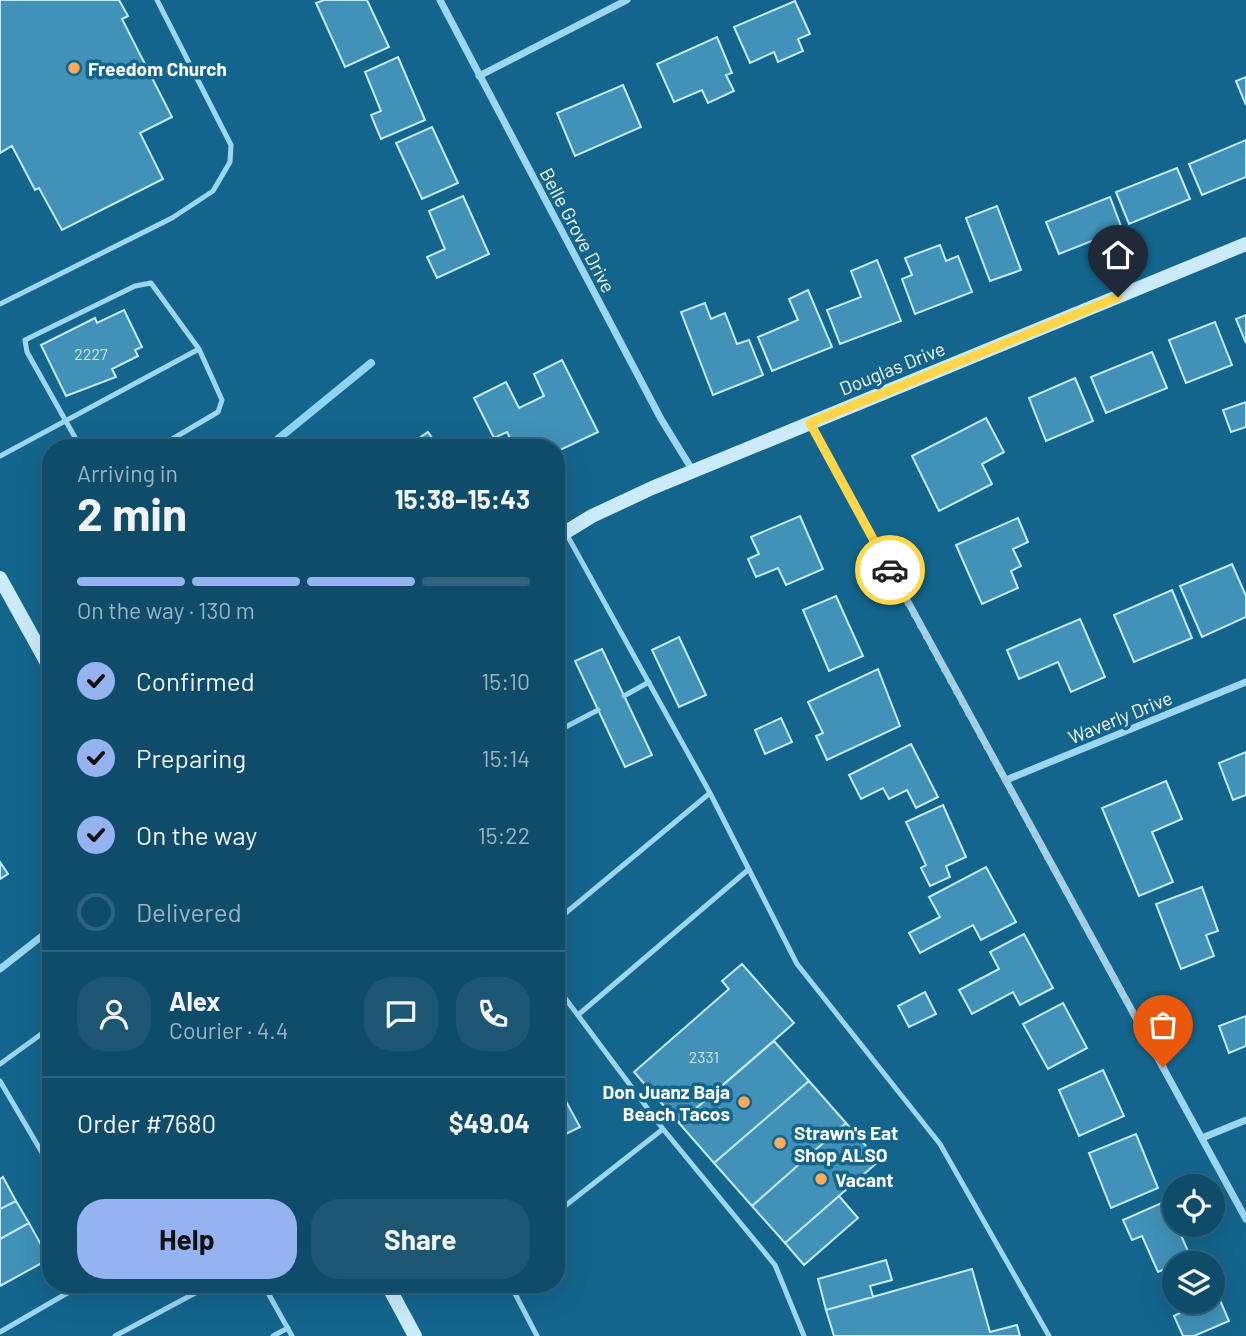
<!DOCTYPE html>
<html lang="en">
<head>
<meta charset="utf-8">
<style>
  body { margin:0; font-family:Barlow,sans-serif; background:#1d5672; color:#f1f3f6; height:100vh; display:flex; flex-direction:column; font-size:26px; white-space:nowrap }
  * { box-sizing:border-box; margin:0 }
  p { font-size:23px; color:#9bb4c1 }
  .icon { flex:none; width:38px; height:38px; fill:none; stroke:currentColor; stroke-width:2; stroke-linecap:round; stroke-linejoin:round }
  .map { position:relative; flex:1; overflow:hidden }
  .side { position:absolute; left:42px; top:439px; width:523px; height:854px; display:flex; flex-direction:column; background:#0f4c6a; border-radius:28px; box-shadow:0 7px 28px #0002,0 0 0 2px #2f637e }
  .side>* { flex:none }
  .fabs { position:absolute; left:1162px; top:1174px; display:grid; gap:14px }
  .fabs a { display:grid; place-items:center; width:63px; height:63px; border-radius:50%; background:#0f4c6a; box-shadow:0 7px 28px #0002,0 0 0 2px #2f637e; font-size:35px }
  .pin { position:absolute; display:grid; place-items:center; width:60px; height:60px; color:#fff; margin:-72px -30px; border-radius:50% 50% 50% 0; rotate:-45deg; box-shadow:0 0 7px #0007 }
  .pin .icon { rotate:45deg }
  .courier { position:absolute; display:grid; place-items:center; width:70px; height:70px; margin:-35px; border:5px solid #ffd54a; border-radius:50%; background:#fff; color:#222; box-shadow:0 2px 9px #0007 }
  .head em { font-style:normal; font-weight:700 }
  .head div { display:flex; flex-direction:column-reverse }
  .head { display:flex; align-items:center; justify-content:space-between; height:119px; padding:0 35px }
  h1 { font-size:46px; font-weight:700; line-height:52px }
  .bar { display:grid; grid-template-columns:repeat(4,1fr); gap:10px 7px; align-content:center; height:84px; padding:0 35px }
  .bar i { height:9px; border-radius:5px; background:#2f637e }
  .bar .active { background:#95b2f1 }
  .bar p { grid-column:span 4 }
  .line { display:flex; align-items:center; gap:18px; padding:0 35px; border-top:2px solid #2f637e }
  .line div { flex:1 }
  .round { display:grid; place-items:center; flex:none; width:74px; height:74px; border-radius:28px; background:#1d5672 }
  ol { padding:0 35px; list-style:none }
  li { display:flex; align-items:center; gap:21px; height:77px }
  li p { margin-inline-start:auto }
  li .icon { padding:7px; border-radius:50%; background:#95b2f1; color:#111; stroke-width:4 }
  li:last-child { color:#9bb4c1 }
  li i { width:38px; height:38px; border:4px solid #2f637e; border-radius:50% }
  .primary-button { display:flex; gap:14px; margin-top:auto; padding:14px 35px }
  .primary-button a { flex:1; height:80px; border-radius:28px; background:#95b2f1; color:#111; font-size:28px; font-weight:700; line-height:80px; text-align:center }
  .primary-button a+a { background:#1d5672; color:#f1f3f6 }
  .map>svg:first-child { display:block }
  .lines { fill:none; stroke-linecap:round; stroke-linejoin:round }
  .stream { stroke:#8fd5f3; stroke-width:8 }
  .building { fill:#4191b8; stroke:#c4eafc; stroke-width:2 }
  .lane { stroke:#9dd6f0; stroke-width:5 }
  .street { stroke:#9dd6f0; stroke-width:7 }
  .secondary { stroke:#cbebfb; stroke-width:14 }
  .done { stroke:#adc9d7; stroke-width:7; stroke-dasharray:0 12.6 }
  .route { stroke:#ffd54a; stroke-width:9 }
  .poi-dot { fill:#ffab5d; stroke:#14658d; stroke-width:2.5 }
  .labels { text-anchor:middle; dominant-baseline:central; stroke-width:7; stroke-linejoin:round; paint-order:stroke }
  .number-label { font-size:16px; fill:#d0e4ed }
  .poi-label { font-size:19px; font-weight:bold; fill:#fff; stroke:#14658d; text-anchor:start }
  .street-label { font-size:19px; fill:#fff; stroke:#14658d }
</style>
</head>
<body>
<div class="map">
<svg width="1246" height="1336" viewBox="0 0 1246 1336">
  <rect width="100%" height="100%" fill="#14658d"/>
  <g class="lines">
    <path class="stream" d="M267,448L371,363"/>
  </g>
  <path class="building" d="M0,0H119L128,16L122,19L172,117L140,133L163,179L62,230L39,188L35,190L12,146L0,153Z
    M324,0H367L389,47L345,67L316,3Z
    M795,1L810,34L798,39L803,51L778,62L774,52L750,63L734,27Z
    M717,37L732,73L726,75L734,91L708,103L702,90L674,102L657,64Z
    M398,57L425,120L381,139L371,115L381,111L365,72Z
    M1246,77V105L1236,81Z
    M623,85L641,127L575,156L557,113Z
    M432,127L458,183L422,199L396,143Z
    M1246,140V177L1202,195L1189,164Z
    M1177,168L1190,199L1129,224L1116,192Z
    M463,196L489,254L437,278L427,257L445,249L429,211Z
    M1110,197L1122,229L1059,254L1046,222Z
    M997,206L1021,270L990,281L966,218Z
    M940,245L946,261L958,256L972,292L915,314L902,279L912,275L905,258Z
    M877,260L901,321L840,344L827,310L861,297L851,271Z
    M808,290L832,347L772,371L758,337L798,320L789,299Z
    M705,303L711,319L725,313L737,344L749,340L763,375L713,395L681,312Z
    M124,310L142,347L135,350L138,356L112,369L116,377L66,396L41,345L95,318L97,323Z
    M1246,315V343L1236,319Z
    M1215,322L1232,365L1186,383L1169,340Z
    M1152,352L1167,388L1106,413L1091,377Z
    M562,360L598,432L556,452V448H515L507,432L494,438L474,398L506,382L519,408L544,396L534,374Z
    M1075,378L1093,421L1046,441L1029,398Z
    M1246,402V427L1231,432L1223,410Z
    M986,418L1004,452L982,464L992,484L939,511L912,456Z
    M428,432L439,448H405Z
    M800,516L823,569L786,585L778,568L756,577L748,559L759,554L751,537Z
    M1018,518L1028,542L1013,549L1021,566L1011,571L1018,588L982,604L956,545Z
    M1232,564L1246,596V617L1202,637L1180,586Z
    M1172,590L1192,638L1134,662L1114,615Z
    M836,596L863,656L829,671L803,610Z
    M1080,619L1105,677L1071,692L1058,662L1019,679L1007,650Z
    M679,637L706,695L679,707L652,650Z
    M602,649L652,755L625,767L575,661Z
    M878,669L900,726L827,760L816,736L823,733L808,702Z
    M781,718L792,742L765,754L755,730Z
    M911,744L938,797L916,808L907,790L889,799L883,788L861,799L849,775Z
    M1246,752V795L1233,800L1219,763Z
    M1166,781L1182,819L1152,832L1173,882L1139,896L1102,808Z
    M943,805L966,857L946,866L950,877L930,886L921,868L926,865L906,822Z
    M0,862L8,874L0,879Z
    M986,867L1016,922L981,940L973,925L920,953L909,933L940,917L929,897Z
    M1202,887L1218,931L1206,935L1214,956L1181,969L1156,904Z
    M1024,934L1053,988L1020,1005L1013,992L972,1014L959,990L999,969L990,952Z
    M742,964L794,1023L679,1123L634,1072L729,989L722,981Z
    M925,992L936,1014L909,1027L898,1006Z
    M1063,1003L1087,1048L1048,1069L1023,1024Z
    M1246,1016V1046L1229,1053L1219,1026Z
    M774,1041L809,1081L714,1163L679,1123Z
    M1103,1070L1124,1116L1079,1136L1059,1090Z
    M809,1081L846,1123L752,1206L714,1163Z
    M556,1083L580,1127L556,1139Z
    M846,1123L879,1161L785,1243L752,1206Z
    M1136,1134L1158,1188L1111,1208L1089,1153Z
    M3,1177L16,1201L0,1209V1179Z
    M839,1196L858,1218L804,1265L785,1243Z
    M16,1201L29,1223L0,1239V1209Z
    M1166,1201L1191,1258L1158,1272L1142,1236L1132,1240L1123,1220Z
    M29,1223L49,1259L0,1286V1239Z
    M886,1260L892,1280L870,1286L873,1297L826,1310L818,1279Z
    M972,1269L990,1332L1017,1325L1020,1336H834L826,1310Z
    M1174,1274V1294L1167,1278Z
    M1213,1284L1229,1321L1194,1336H1183L1174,1316L1182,1312L1178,1302H1213Z"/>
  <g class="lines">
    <path class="lane" d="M0,304L172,218L213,191L230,162L231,145L157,0
      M81,448L27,352L25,340L135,286L151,283L199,349L222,400L218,412L157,448
      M0,456L199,349
      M567,535L710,793L797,964L940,1144L1049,1336
      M35,641L51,632
      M624,696L649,682
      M556,732L598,710
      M556,921L710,793
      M556,986L663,1129L775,1265L804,1336
      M578,1015L749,869
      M0,1064L51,1027
      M0,1081L51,1168
      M556,1213L663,1129
      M263,1284L292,1336
      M510,1284L537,1336
      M0,1332L83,1284
      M115,1336L212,1284
      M273,1336L288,1328"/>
    <path class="street" d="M440,0L661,419L693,471
      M479,76L627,0
      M810,423L1246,1219
      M1006,780L1246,682
      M0,969L51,929
      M1202,1138L1246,1120"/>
    <path class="secondary" d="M556,538L592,516L652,488L1246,244
      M0,578L51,670
      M387,1284L415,1336"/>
  </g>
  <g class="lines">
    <path class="done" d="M890,570L1163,1067"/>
    <path class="route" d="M890,570L810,423L1118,297"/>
  </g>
  <g class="poi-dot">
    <circle cx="74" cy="68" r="7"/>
    <circle cx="744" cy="1102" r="7"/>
    <circle cx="780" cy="1143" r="7"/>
    <circle cx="821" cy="1179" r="7"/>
  </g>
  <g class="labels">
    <g class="number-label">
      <text x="91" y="353">2227</text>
      <text x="704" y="1056">2331</text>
    </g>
    <g class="poi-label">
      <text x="88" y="68">Freedom Church</text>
      <text x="730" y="1091" text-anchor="end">Don Juanz Baja<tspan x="730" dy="22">Beach Tacos</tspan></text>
      <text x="794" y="1132">Strawn's Eat<tspan x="794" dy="22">Shop ALSO</tspan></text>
      <text x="835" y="1179">Vacant</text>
    </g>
    <g class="street-label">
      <text transform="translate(578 230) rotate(62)">Belle Grove Drive</text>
      <text transform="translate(892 368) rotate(-22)">Douglas Drive</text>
      <text transform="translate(1120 717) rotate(-22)">Waverly Drive</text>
    </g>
  </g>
</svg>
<div class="fabs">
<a><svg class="icon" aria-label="locate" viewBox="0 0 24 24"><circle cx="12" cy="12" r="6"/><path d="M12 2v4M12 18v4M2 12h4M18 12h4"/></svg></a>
<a><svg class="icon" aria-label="layers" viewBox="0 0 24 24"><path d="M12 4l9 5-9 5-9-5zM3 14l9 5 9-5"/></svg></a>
</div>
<div class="pin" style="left:1163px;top:1067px;background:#ea580c"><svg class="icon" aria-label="bag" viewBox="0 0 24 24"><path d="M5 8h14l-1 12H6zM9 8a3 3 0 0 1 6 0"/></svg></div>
<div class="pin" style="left:1118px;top:297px;background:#1f2937"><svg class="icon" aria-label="home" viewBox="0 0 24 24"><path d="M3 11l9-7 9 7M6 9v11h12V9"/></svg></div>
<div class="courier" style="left:890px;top:570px"><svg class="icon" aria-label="car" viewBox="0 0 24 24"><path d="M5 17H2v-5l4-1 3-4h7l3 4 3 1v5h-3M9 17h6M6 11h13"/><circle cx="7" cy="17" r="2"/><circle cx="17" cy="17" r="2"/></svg></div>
<section class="side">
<div class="head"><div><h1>2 min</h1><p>Arriving in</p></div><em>15:38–15:43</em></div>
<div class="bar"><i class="active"></i><i class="active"></i><i class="active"></i><i></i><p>On the way · 130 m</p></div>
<ol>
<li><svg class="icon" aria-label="check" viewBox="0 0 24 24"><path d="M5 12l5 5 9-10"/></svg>Confirmed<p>15:10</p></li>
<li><svg class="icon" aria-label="check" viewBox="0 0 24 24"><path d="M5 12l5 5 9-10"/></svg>Preparing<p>15:14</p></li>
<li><svg class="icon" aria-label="check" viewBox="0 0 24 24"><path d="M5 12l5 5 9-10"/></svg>On the way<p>15:22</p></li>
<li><i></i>Delivered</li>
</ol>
<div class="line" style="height:126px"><a class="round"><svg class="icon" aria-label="person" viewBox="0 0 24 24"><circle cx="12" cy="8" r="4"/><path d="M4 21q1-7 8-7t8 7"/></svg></a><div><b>Alex</b><p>Courier · 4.4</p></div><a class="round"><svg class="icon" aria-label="chat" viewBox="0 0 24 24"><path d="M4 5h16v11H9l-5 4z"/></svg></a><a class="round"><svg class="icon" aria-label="phone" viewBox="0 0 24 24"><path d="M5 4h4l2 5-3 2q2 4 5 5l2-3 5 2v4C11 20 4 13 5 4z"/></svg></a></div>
<div class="line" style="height:91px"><div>Order #7680</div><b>$49.04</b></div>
<div class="primary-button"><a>Help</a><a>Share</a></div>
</section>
</div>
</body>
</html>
